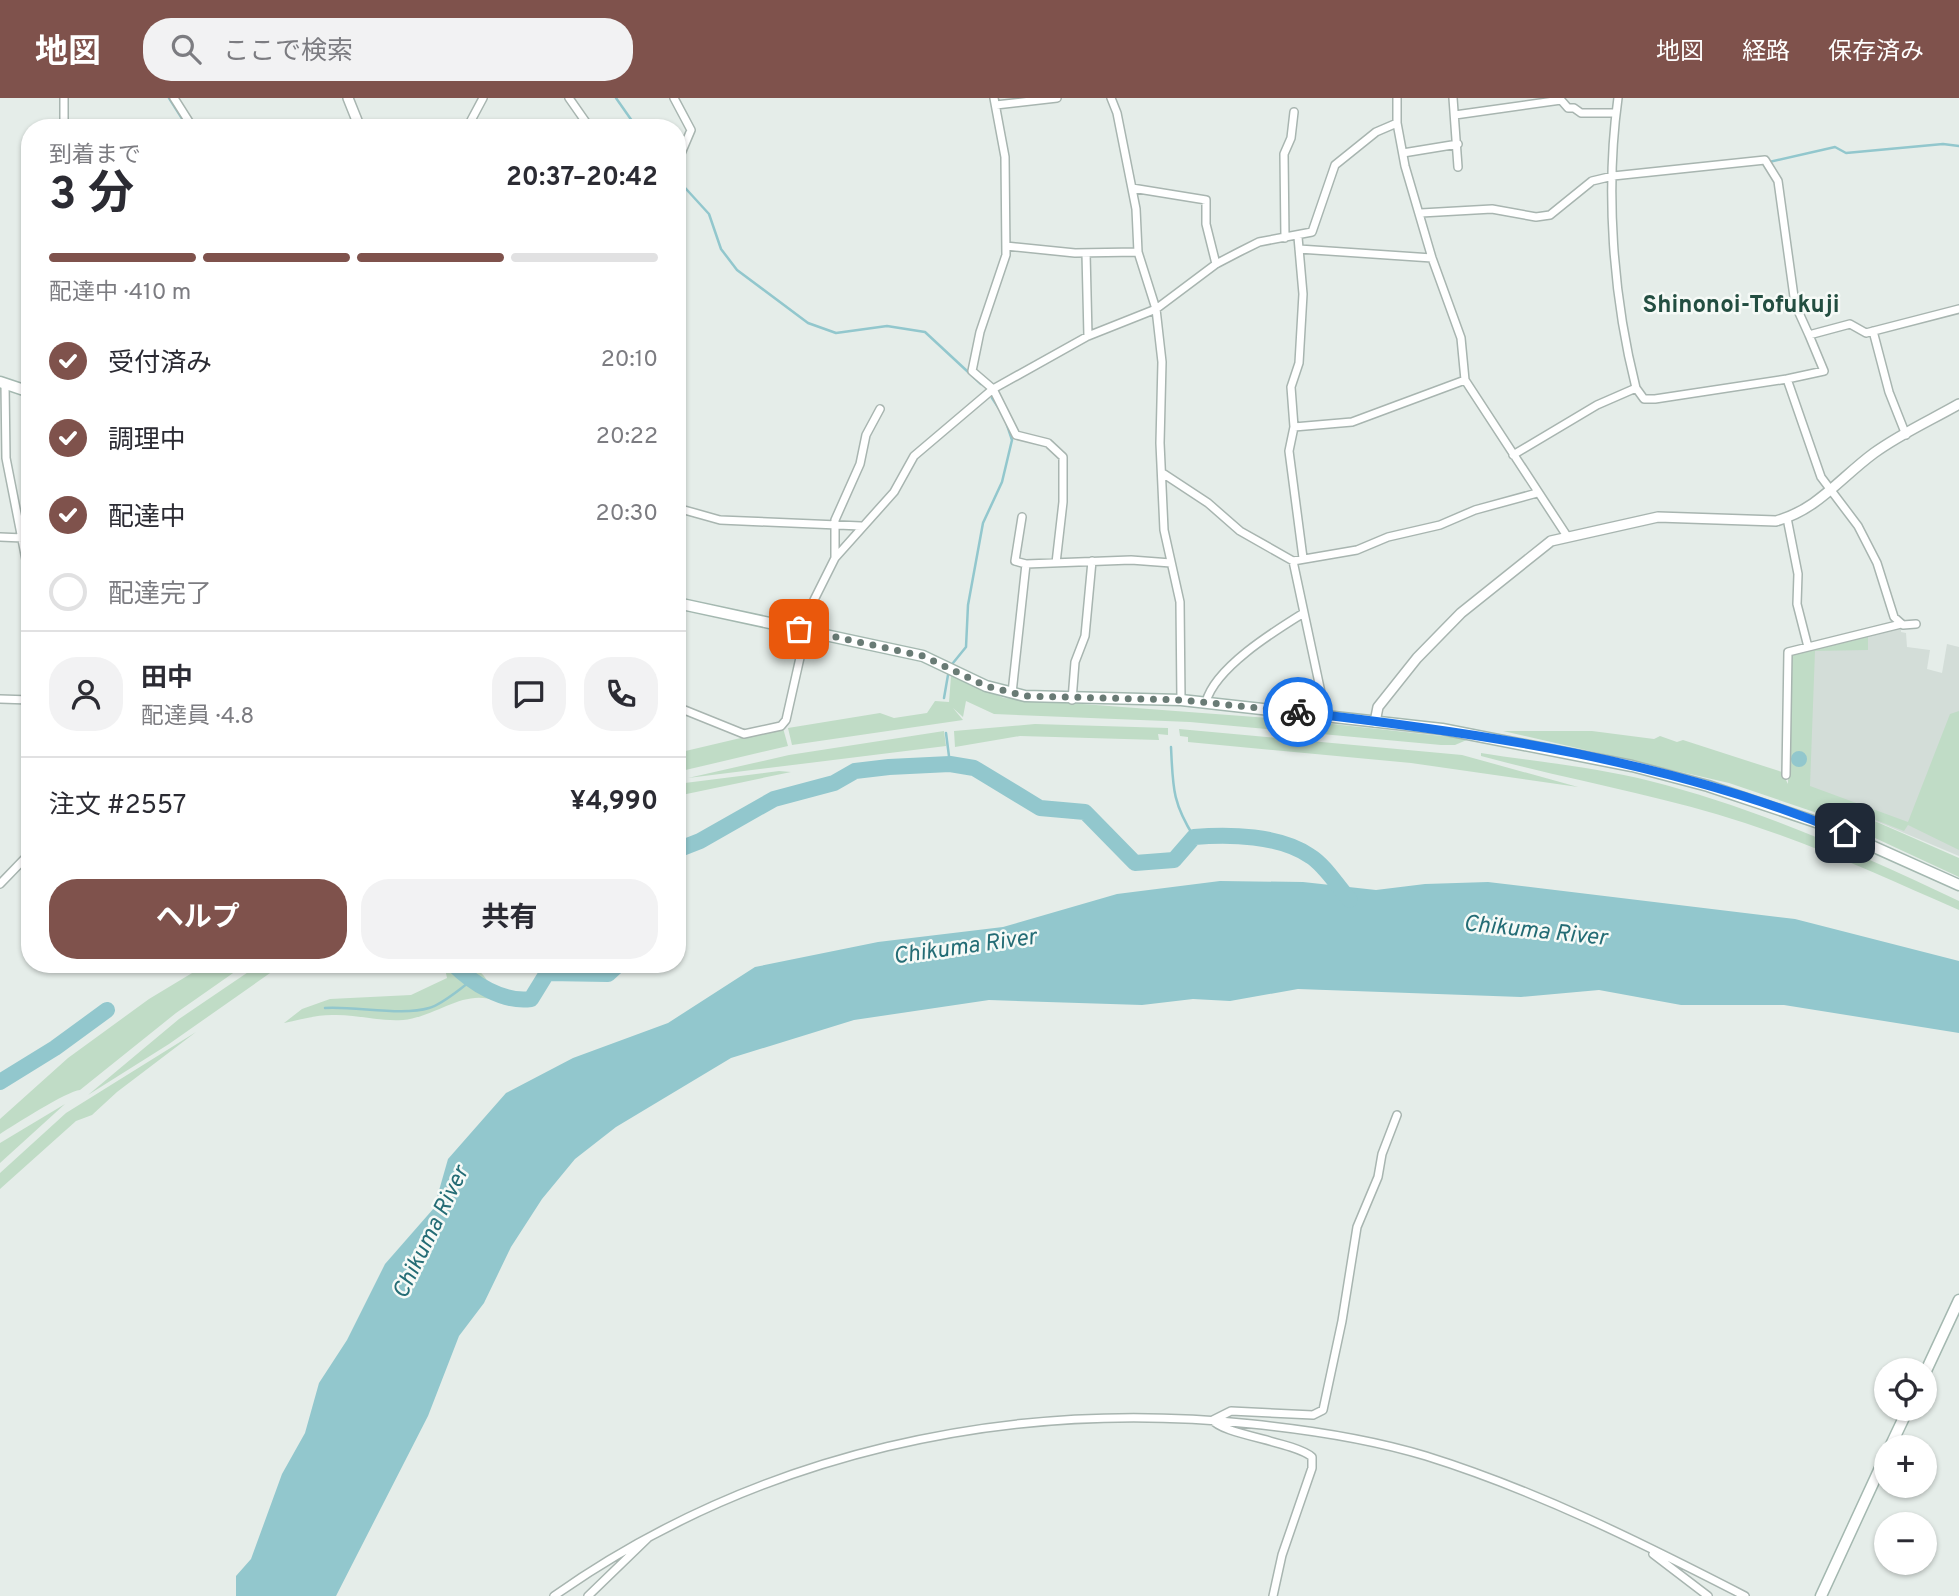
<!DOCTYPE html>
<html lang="ja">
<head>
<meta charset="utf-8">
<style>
  body { margin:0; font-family:Overpass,"Noto Sans JP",sans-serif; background:#f2f2f3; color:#2b2b33; height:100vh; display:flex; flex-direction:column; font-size:26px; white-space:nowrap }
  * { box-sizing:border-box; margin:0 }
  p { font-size:23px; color:#7c7c81 }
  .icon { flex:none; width:38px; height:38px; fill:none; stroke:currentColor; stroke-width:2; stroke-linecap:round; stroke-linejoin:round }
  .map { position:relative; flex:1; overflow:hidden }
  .details { position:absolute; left:21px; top:21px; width:665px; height:854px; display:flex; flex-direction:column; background:#fff; border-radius:28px; box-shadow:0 2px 5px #0004 }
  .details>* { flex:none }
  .fabs { position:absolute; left:1874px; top:1260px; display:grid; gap:14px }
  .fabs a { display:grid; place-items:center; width:63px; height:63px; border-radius:50%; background:#fff; box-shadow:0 2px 5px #0004; font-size:35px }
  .pin { position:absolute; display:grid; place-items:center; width:60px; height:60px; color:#fff; margin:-30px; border-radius:14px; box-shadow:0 4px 10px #0006 }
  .courier { position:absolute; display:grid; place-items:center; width:70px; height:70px; margin:-35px; border:5px solid #1a73e8; border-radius:50%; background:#fff; color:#222; box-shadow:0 2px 9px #0007 }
  .head em { font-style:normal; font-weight:700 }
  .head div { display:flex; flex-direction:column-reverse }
  .head { display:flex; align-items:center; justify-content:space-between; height:119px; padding:0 28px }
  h1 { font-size:46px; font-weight:700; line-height:52px }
  .bar { display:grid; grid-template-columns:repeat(4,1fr); gap:10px 7px; align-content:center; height:84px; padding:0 28px }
  .bar i { height:9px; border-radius:5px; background:#e1e1e2 }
  .bar .active { background:#7f524c }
  .bar p { grid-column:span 4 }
  .line { display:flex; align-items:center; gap:18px; padding:0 28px; border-top:2px solid #e1e1e2 }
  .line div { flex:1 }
  .round { display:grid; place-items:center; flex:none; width:74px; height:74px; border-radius:28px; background:#f2f2f3 }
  ol { padding:0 28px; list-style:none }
  li { display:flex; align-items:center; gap:21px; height:77px }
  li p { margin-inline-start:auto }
  li .icon { padding:7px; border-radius:50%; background:#7f524c; color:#fff; stroke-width:4 }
  li:last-child { color:#7c7c81 }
  li i { width:38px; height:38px; border:4px solid #e1e1e2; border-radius:50% }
  .primary-button { display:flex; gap:14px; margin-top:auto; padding:14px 28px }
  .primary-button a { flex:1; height:80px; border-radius:28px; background:#7f524c; color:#fff; font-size:28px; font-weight:700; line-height:80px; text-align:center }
  .primary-button a+a { background:#f2f2f3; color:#2b2b33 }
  header { display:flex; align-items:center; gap:42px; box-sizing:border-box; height:98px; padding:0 35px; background:#7f524c; color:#fff }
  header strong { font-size:33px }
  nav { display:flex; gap:38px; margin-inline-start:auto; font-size:24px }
  .search { width:490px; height:63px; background:#f2f2f3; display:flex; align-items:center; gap:18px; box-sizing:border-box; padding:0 24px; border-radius:28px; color:#7c7c81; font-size:26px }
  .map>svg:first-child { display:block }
  .built { fill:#d3ddd8 }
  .green { fill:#c0dcc6 }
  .water { fill:#92c7cd }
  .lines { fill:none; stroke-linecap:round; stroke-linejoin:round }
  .stream { stroke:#92c7cd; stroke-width:2.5 }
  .river { stroke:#92c7cd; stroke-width:16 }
  .minor-casing { stroke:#a8b5b0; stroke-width:10 }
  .tertiary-casing { stroke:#a8b5b0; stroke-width:12 }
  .secondary-casing { stroke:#a4b8b0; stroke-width:13 }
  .minor { stroke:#fff; stroke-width:7 }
  .tertiary { stroke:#fff; stroke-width:9 }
  .secondary { stroke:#fff; stroke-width:10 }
  .done { stroke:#697b75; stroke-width:7; stroke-dasharray:0 12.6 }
  .route { stroke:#1a73e8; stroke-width:9 }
  .labels { text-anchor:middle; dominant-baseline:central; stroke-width:5; stroke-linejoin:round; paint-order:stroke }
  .water-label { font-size:23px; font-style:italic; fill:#246c75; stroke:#f6faf7 }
  .quarter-label { font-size:24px; font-weight:bold; fill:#234e41; stroke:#f6faf7 }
</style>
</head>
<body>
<header>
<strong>地図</strong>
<div class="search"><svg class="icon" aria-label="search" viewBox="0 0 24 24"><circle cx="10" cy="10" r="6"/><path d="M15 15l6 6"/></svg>ここで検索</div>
<nav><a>地図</a><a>経路</a><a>保存済み</a></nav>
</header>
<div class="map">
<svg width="1959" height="1498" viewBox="0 0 1959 1498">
  <rect width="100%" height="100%" fill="#e5ede9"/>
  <path class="built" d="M1890,531H1901V534L1906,535L1907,549L1930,552L1927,571L1942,575L1947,546L1959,549V758L1788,686L1792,555Z"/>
  <path class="green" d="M1868,535V552L1815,553L1810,688L1908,724L1950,616L1959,613V752L1908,727L1904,733L1845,710L1959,760V779L1832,720L1729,685L1503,633H1592L1654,641L1660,638L1677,644L1683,642L1782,674L1788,686L1792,555Z
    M951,578L1004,600L1296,622L1469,641L1455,647H1441L1190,624L994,616L966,603L963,619L953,610L963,622L792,647L788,630L880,615L894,620L927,615L935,603L949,604Z
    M1035,626L1168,630V637L1158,636L1159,642L1020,638L955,649L954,633Z
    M783,630L788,648L677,674V655Z
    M1179,631L1462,657L1578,689L1411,665L1188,644V639L1180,638Z
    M944,633L946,648L688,680L789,657Z
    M1481,655C1537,664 1595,669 1650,683C1757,710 1859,756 1959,803V812C1888,781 1819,749 1745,725C1659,697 1569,682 1481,658Z
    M779,673L791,674L677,698V686Z
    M207,866H246L176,915L80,992C67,993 14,1027 0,1036V1021L68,960L149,901Z
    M260,866H283L169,946L88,997L179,921Z
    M444,866C477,866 485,871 496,903C464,890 436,919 403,922C380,924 356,916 332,917C316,917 299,922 284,925L302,911L330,901L411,897L447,880Z
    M196,934L117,994L92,1017L76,1023L0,1091V1075L66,1015Z
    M65,1006L0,1065V1045Z"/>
  <path class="water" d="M1791 661a8 8 0 1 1 16 0a8 8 0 1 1-16 0Z
    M1220,783L1303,784L1376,792L1425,786L1488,784L1795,821L1959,863V935L1784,907H1681L1599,892L1521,899L1298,891L1230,903L1193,901L1142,907L989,902L854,922L731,960L616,1029L575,1061L542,1101L511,1149L484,1205L459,1238L428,1318L336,1498H236V1478L251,1461L282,1376L305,1335L319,1285L347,1242L385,1166L434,1110L448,1061L506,995L573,960L668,925L755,869L878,844L1003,829L1117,796Z"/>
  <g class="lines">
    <path class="stream" d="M169,0L188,30
      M616,0L637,30
      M1769,64L1835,49L1846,55L1943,46L1959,48
      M677,81L709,116L721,151L737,172L808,225L836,235L887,228L925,234L981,286
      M992,300L1000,312
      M953,565L966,549L968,507L983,425L1002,384L1012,342L1007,327
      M944,600L948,577
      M946,635L950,666
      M1171,649C1173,689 1172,704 1194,739
      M325,910C355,908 403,918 429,910C443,906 458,892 471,883"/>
    <path class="river" d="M677,752L700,743L774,701L834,685L855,673L889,669L950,666L974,670L1040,710L1085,714L1135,765L1174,762L1194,739C1229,736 1280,737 1310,758C1325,767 1338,789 1350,802
      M453,866C472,885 503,905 531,901L547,875L608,876L619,866
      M0,984L55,950L107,912"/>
    <defs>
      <path id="minor" d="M64,0V30
        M174,0L193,30
        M569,0L590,30
        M674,0L691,32L677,65
        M994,0L1005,59L1006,157L980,234L972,273L993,291L1016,337L1048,345L1063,359V404L1056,465
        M1111,0L1117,15L1136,111L1138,154L1156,211L1162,264L1160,345L1164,432L1180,504L1181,602
        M1397,0V25L1405,68L1432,160L1461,240L1465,282L1567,438
        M1453,0L1458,69
        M1618,0C1605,93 1613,199 1636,290L1644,301H1655L1787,281L1821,379L1858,428L1877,465L1894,519L1903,527L1916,526
        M996,7L1057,0
        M1455,17L1561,2L1568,10H1574L1581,15H1616
        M467,30L483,0
        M1403,55L1458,46
        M1132,90L1206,102V126L1216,166
        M1421,115L1492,111L1536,119L1550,117L1592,83L1613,78L1765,62L1778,83L1795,206L1809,237
        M677,129V146
        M1298,139L1303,196L1299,265L1291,289L1294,329L1289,353L1303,460
        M1285,140L1284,56L1291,40L1294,14
        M1006,148L1075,155L1138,154
        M1299,151L1432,160
        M1086,155L1088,238
        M1873,233L1889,294L1906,337
        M1787,281L1824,273L1809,237L1850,226L1866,235L1959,211
        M5,286L6,360L30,482
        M1294,329L1352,324L1465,282
        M1513,357L1597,307L1636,290
        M1164,376L1208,405L1240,433L1293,463L1357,452L1388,439L1440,427L1475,412L1537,395
        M677,410L720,422L861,428
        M1022,419L1015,463L1026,466
        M1787,420L1798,476L1797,506L1808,549
        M0,439L23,440
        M835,459V422L860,366L866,337L880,311
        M1293,463L1326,618
        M799,532L835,460L894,394L914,358L993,291L1088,238L1156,211L1216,166L1239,154L1259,144L1312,134L1335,67L1376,34L1397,25
        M1012,595L1026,466L1131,462L1171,465
        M0,601L30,602
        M1072,602L1075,564L1085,538L1092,463
        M1206,604C1215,570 1273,534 1302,516
        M677,609L744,636L781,628L786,622L806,533
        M1786,677L1788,554L1901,526
        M0,786L30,755
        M1653,1456L1708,1498
        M554,1498C757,1355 1007,1300 1252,1326C1311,1332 1370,1341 1426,1358C1538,1393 1642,1445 1745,1498
        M588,1498L648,1440
        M1273,1498L1282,1457L1312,1370V1359C1295,1344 1220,1336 1213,1322L1231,1313L1313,1317L1323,1312L1342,1223L1357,1129L1378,1079L1382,1056L1397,1017"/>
      <path id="tertiary" d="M348,0L360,30
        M1375,624L1378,609L1417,560L1461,515L1551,443L1658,419L1776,423C1817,412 1840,380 1874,355C1900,336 1931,322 1959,306"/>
      <path id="secondary" d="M0,284L30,294
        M677,505L923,558L986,588L1025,598L1181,602L1442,631L1632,668L1708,688L1825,727L1959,787
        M1925,1275L1959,1202
        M1890,1349L1908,1311
        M1821,1498L1886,1357"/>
    </defs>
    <use href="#minor" class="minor-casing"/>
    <use href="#tertiary" class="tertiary-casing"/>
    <use href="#secondary" class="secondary-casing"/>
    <use href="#minor" class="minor"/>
    <use href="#tertiary" class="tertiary"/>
    <use href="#secondary" class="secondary"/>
  </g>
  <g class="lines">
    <path class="done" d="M799,531L923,558L986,588L1025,598L1181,602L1298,614"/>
    <path class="route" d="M1298,614C1483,635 1672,663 1845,735"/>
  </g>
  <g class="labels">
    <g class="water-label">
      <text transform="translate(1535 834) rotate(6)">Chikuma River</text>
      <text transform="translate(965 850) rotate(-8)">Chikuma River</text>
      <text transform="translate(432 1135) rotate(-64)">Chikuma River</text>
    </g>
    <g class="quarter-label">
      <text x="1741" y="208">Shinonoi-Tofukuji</text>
    </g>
  </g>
</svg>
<div class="fabs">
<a><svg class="icon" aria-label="locate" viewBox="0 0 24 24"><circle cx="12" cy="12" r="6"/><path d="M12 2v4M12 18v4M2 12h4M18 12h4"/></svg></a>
<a>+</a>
<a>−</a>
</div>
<div class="pin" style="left:799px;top:531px;background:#ea580c"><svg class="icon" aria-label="bag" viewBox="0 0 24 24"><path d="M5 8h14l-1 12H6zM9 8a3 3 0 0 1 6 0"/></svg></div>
<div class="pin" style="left:1845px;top:735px;background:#1f2937"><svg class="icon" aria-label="home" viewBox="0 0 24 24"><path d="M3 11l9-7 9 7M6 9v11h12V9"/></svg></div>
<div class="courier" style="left:1298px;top:614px"><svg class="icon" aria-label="bike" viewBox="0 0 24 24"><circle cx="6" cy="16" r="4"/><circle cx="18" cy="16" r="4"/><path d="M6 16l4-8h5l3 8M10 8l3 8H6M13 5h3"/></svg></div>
<section class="details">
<div class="head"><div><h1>3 分</h1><p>到着まで</p></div><em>20:37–20:42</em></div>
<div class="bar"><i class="active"></i><i class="active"></i><i class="active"></i><i></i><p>配達中 · 410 m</p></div>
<ol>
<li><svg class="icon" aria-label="check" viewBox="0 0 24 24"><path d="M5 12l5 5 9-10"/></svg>受付済み<p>20:10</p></li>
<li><svg class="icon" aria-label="check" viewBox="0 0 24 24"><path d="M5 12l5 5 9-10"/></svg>調理中<p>20:22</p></li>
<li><svg class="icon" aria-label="check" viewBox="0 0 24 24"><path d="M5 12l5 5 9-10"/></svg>配達中<p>20:30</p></li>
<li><i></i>配達完了</li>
</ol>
<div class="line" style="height:126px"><a class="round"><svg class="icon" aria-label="person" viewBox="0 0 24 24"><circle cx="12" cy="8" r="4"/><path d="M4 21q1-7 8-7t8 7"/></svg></a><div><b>田中</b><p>配達員 · 4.8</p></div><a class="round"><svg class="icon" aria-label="chat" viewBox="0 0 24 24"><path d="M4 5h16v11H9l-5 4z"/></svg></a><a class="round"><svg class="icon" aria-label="phone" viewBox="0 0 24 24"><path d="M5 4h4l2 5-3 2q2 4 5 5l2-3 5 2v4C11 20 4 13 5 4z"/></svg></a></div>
<div class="line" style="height:91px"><div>注文 #2557</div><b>¥4,990</b></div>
<div class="primary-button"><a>ヘルプ</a><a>共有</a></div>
</section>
</div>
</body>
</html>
